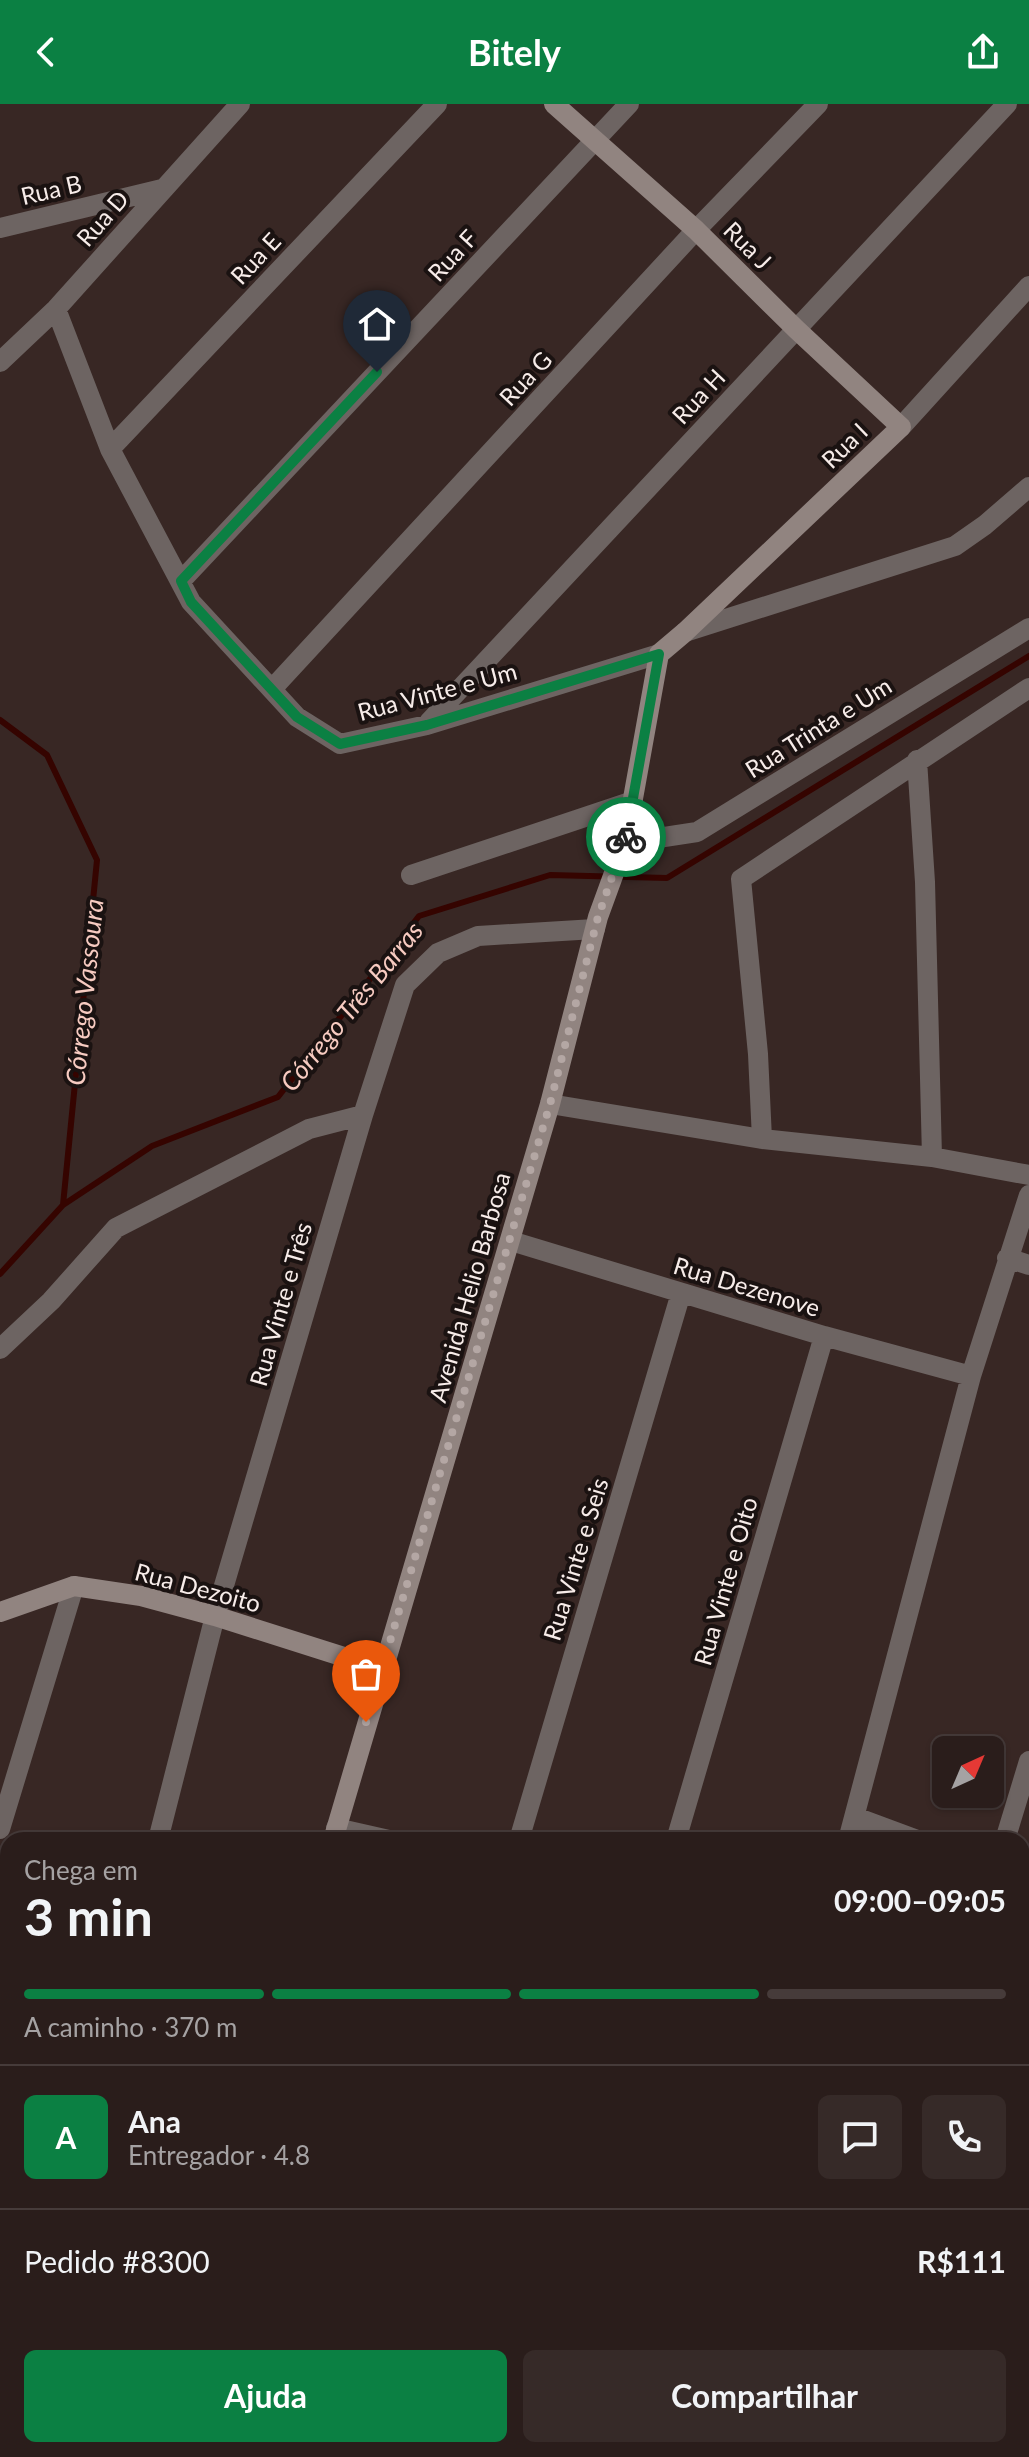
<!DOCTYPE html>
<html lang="pt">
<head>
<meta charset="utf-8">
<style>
  body { margin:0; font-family:Lato,sans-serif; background:#362a28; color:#f1f3f6; height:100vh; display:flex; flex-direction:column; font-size:30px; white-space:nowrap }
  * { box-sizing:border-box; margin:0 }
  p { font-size:26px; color:#a5a2a3 }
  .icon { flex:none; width:44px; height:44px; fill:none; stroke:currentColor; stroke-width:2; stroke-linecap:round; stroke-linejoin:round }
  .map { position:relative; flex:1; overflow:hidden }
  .details { position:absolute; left:0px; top:1728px; width:1030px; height:626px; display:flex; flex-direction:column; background:#2a1d1b; border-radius:24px 24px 0 0; box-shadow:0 2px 6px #0004,0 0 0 2px #463b3a }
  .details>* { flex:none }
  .needle { width:52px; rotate:44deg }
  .buttons { position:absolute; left:932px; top:1632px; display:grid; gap:16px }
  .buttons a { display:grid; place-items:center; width:72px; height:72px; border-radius:12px; background:#2a1d1b; box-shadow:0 2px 6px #0004,0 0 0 2px #463b3a; font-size:40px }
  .pin { position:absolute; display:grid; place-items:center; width:68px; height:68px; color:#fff; margin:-82px -34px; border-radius:50% 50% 50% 0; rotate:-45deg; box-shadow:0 0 8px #0007 }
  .pin .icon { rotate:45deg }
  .courier { position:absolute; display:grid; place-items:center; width:80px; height:80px; margin:-40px; border:6px solid #0b8043; border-radius:50%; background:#fff; color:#222; box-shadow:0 2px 10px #0007 }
  .summary em { font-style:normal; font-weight:700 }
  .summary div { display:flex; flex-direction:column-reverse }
  .summary { display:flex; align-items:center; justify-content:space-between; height:136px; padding:0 24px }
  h1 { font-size:52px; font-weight:700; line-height:60px }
  .bar { display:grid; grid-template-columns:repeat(4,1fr); gap:12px 8px; align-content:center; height:96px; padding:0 24px }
  .bar i { height:10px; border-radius:6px; background:#463b3a }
  .bar .active { background:#0b8043 }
  .bar p { grid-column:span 4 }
  .line { display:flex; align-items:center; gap:20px; padding:0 24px; border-top:2px solid #463b3a }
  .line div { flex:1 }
  .round { display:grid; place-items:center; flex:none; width:84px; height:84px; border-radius:12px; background:#362a28 }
  .primary-button { display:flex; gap:16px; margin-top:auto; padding:16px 24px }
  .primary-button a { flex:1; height:92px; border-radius:12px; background:#0b8043; color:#fff; font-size:32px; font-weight:700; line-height:92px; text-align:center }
  .primary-button a+a { background:#362a28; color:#f1f3f6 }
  header { display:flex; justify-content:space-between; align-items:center; height:104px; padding:0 24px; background:#0b8043; color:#fff; font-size:36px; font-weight:700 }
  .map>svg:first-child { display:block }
  .green { fill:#7d3c2d }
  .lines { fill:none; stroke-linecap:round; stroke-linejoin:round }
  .stream { stroke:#350400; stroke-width:6 }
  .street { stroke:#6d6462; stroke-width:20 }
  .secondary { stroke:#918480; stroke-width:20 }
  .done { stroke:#b4a7a4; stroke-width:8; stroke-dasharray:0 14.4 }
  .route { stroke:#0b8043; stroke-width:10 }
  .labels { text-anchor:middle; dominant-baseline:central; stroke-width:8; stroke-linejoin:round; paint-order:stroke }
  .street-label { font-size:24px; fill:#f7ece9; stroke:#1a1211 }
  .water-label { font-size:26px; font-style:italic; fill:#f7cbc1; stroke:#1a1211 }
</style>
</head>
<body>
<header><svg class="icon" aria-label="back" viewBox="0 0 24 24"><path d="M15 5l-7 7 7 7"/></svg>Bitely<svg class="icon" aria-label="share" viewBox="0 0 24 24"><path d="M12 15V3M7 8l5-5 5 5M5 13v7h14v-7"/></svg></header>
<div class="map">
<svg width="1029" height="2353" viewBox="0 0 1029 2353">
  <rect width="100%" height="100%" fill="#382724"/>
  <path class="green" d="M684,2346H816L838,2353H681Z"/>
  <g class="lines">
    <path class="stream" d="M0,616L47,651L97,756L63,1101
      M0,1170L63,1101L152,1042L278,993L419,812L550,771L667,774L1029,552"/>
    <path class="street" d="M0,124L162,85
      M56,205L110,345L191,498L297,613L340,640L427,621L659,550
      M0,258L56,205L240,0
      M901,323L1029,182
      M110,345L437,0
      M181,477L629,0
      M685,528L955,442L985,421L1029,383
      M272,585L696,126L818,0
      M429,618L1007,0
      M917,656L925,778L932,1053
      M625,739L697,728L1029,524
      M411,771L633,697
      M550,1000L762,1035L932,1053L1029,1071
      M762,1035L758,950L741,775L1029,584
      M511,1137L824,1232L971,1272
      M1007,1154L1029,1161
      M0,1245L51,1197L116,1124L309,1025L363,1011
      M855,1713L917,1736
      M336,1724L389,1736
      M0,1725L74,1482
      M158,1736L215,1512L363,1011L405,881L438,849L478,832L595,825
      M519,1736L681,1189
      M676,1736L824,1232
      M848,1736L971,1272L1029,1091
      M1005,1736L1029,1657
      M1022,1773L1029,1775
      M0,1938L8,1939
      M0,2107L8,2109
      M0,2257L8,2260
      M1022,2268L1029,2243
      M812,2346L833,2353
      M666,2353L668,2346
      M998,2353L1000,2346"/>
    <path class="secondary" d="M0,1508L74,1482L141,1492L215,1512L382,1565
      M333,1736L550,1000L598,813L625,739L659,550L685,528L901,323L796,225L696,126L554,0
      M150,2353L152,2346"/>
  </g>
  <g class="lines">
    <path class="done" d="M366,1618L550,1000L598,813L626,733"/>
    <path class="route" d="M377,268L181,477L191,498L297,613L340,640L427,621L659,550L626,733"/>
  </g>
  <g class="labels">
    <g class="street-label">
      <text transform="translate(51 85) rotate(-13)">Rua B</text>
      <text transform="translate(102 114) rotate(-49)">Rua D</text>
      <text transform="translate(748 141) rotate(45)">Rua J</text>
      <text transform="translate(452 151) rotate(-47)">Rua F</text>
      <text transform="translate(255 154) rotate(-47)">Rua E</text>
      <text transform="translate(525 274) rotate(-47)">Rua G</text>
      <text transform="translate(698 292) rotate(-47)">Rua H</text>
      <text transform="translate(844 341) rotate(-44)">Rua I</text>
      <text transform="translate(437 587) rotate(-15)">Rua Vinte e Um</text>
      <text transform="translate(818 623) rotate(-32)">Rua Trinta e Um</text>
      <text transform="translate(747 1182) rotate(17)">Rua Dezenove</text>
      <text transform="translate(469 1183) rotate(-74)">Avenida Helio Barbosa</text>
      <text transform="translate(280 1200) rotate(-74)">Rua Vinte e Três</text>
      <text transform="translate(575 1455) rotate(-73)">Rua Vinte e Seis</text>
      <text transform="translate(725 1477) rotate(-74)">Rua Vinte e Oito</text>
      <text transform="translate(198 1483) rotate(15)">Rua Dezoito</text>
    </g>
    <g class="water-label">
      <text transform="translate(84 888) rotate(-84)">Córrego Vassoura</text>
      <text transform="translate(351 902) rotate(-51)">Córrego Três Barras</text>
    </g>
  </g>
</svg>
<div class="buttons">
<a><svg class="needle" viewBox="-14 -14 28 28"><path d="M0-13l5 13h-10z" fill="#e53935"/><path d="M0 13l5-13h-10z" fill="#a5a2a3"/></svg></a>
</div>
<div class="pin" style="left:366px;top:1618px;background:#ea580c"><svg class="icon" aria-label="bag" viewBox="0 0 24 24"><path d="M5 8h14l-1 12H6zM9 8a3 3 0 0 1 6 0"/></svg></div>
<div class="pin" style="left:377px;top:268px;background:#1f2937"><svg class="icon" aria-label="home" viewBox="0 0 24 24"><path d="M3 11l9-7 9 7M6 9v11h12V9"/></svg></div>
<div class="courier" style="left:626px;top:733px"><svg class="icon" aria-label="bike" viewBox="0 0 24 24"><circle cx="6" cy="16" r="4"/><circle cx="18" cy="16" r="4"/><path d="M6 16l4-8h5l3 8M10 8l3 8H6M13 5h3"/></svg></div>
<section class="details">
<div class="summary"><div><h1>3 min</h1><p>Chega em</p></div><em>09:00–09:05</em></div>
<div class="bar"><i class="active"></i><i class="active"></i><i class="active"></i><i></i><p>A caminho · 370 m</p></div>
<div class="line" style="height:144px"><b class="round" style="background:#0b8043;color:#fff">A</b><div><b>Ana</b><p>Entregador · 4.8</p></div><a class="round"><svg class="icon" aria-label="chat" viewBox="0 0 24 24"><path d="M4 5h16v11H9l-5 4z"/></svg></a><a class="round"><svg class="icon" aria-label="phone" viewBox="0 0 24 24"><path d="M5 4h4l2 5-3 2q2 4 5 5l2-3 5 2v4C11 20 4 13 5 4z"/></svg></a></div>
<div class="line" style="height:104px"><div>Pedido #8300</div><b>R$111</b></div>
<div class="primary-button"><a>Ajuda</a><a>Compartilhar</a></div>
</section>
</div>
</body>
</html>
